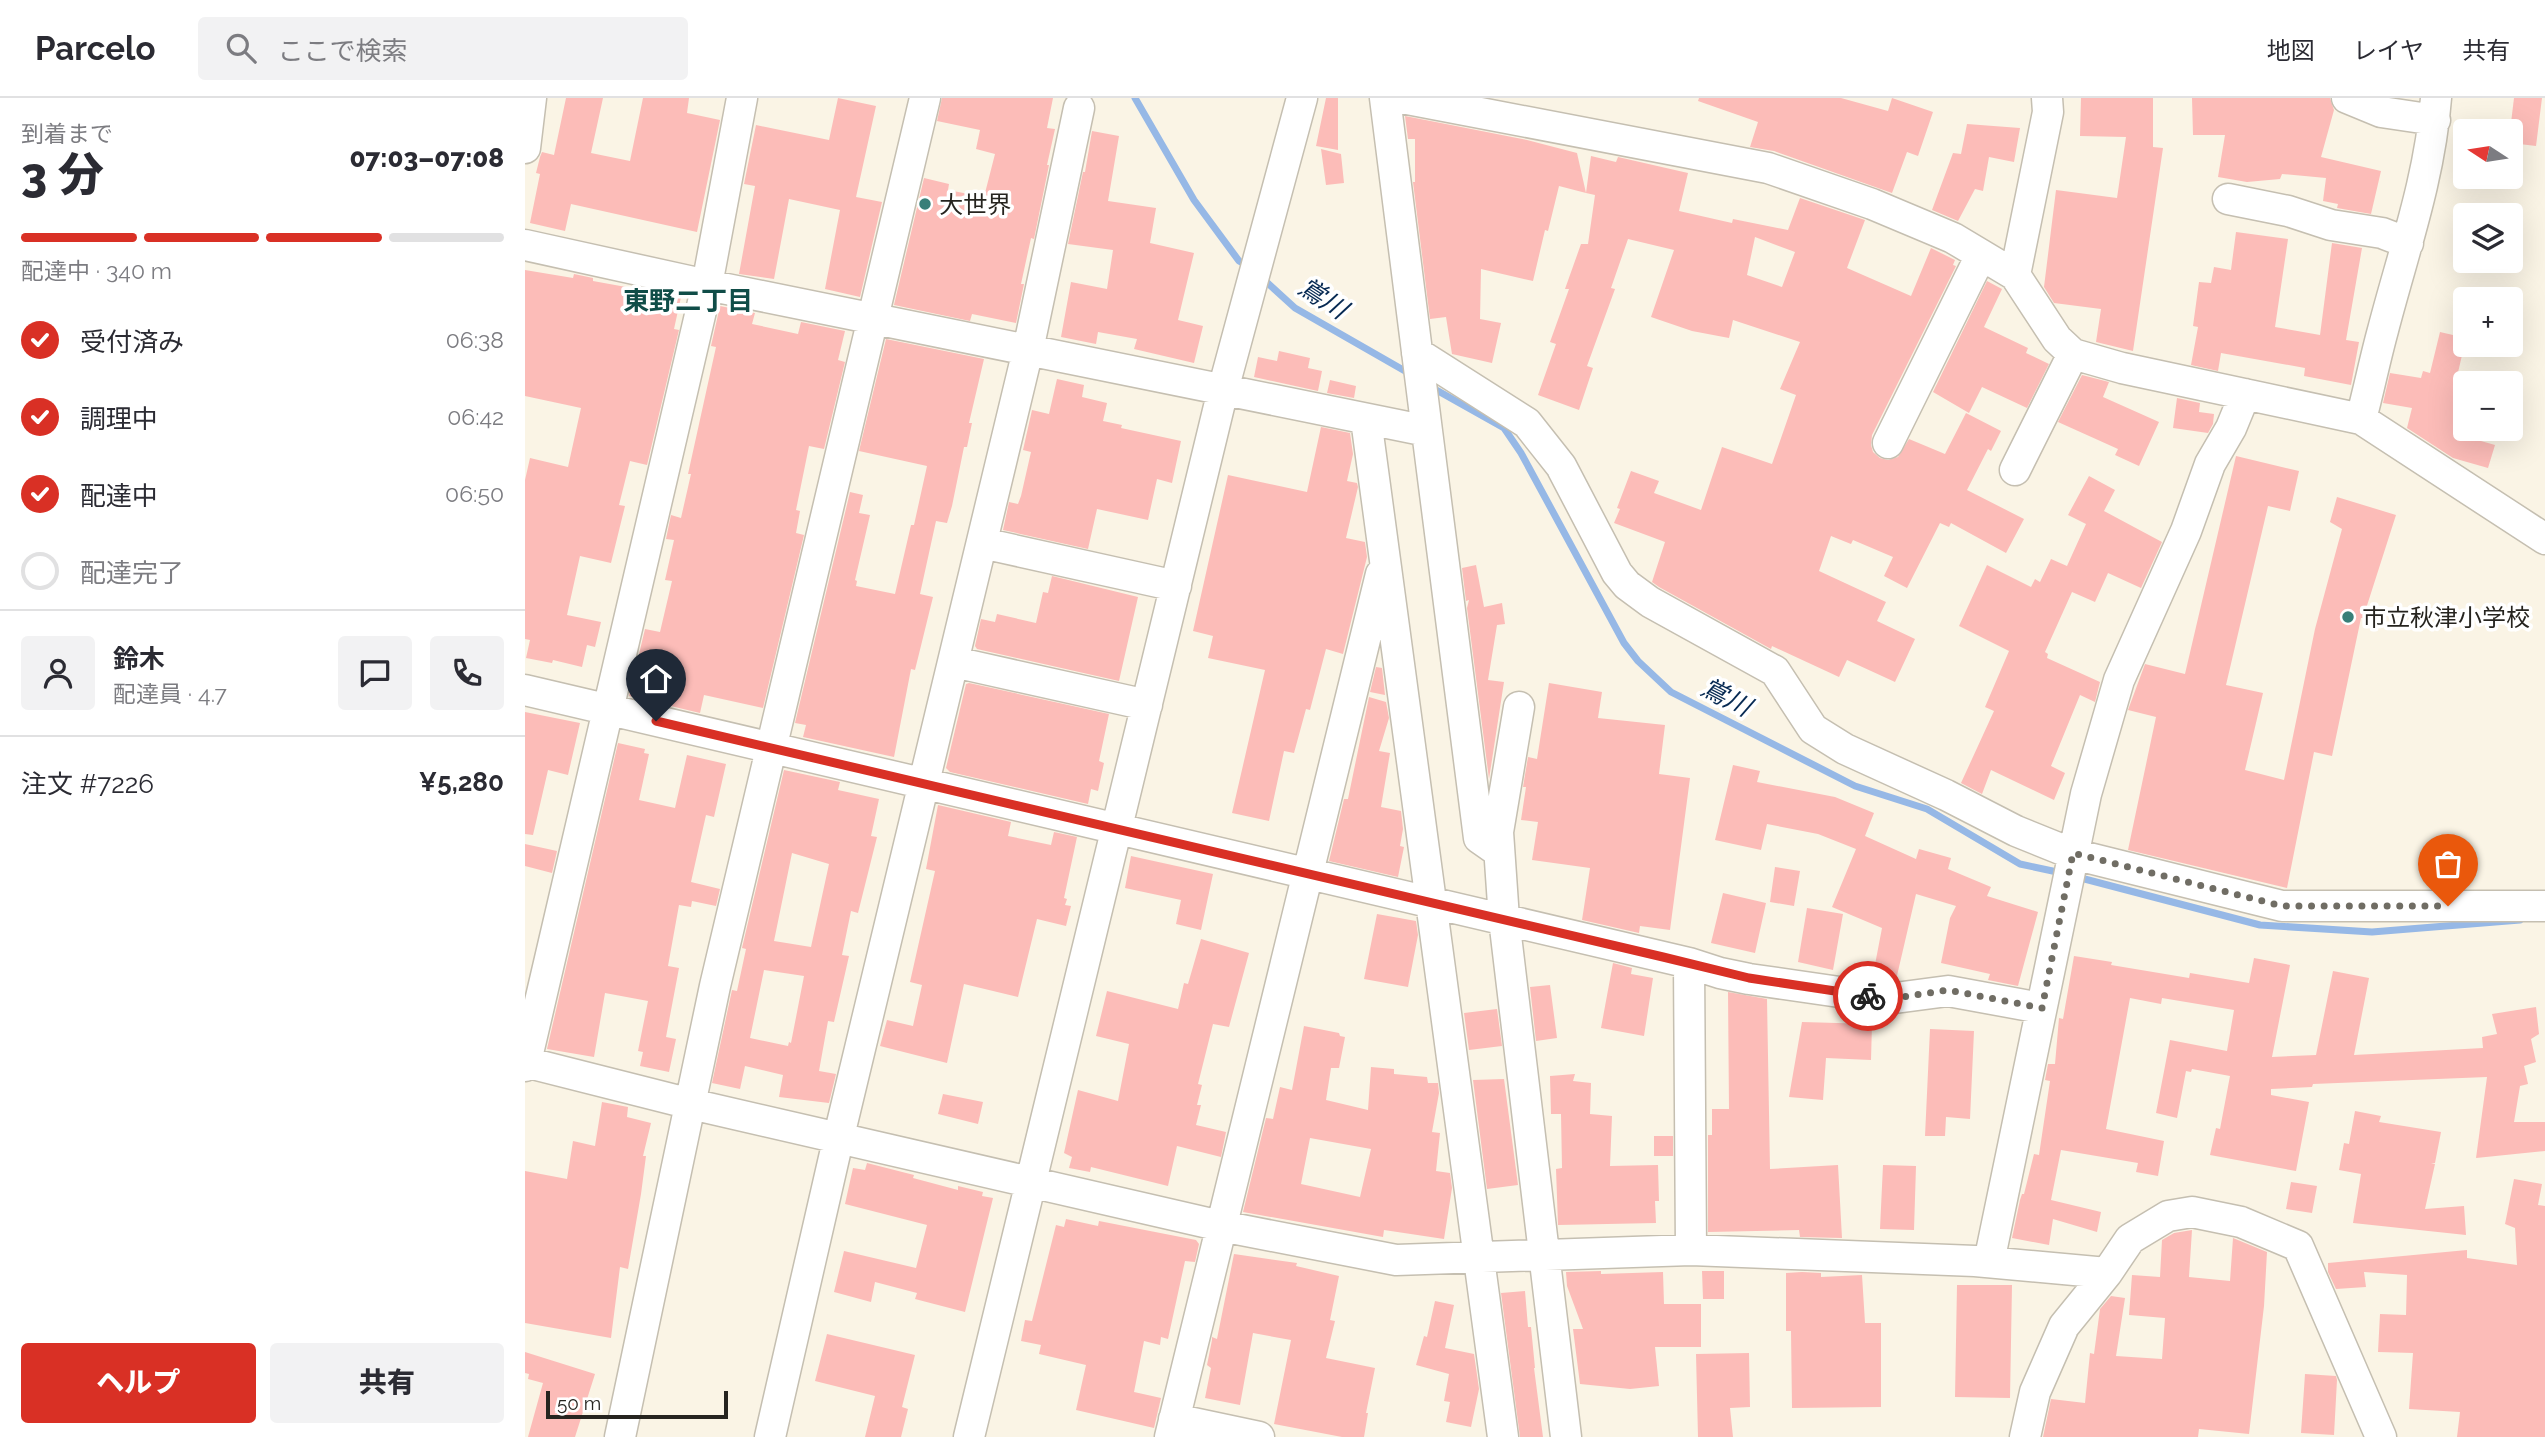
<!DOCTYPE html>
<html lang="ja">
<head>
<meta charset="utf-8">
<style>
  body { margin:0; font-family:Raleway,"Noto Sans JP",sans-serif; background:#f2f2f3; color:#2b2b33; height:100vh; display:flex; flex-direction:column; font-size:26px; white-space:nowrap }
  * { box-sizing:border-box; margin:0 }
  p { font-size:23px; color:#7c7c81 }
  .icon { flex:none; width:38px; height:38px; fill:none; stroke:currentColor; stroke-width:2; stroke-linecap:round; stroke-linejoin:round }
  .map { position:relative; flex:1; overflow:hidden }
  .panel { display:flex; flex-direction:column; background:#fff; width:525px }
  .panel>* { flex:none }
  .needle { width:46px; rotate:282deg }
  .fabs { position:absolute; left:1928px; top:21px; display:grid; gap:14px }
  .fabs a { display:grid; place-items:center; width:70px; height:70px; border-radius:7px; background:#fff; box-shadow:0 7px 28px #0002; font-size:35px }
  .scale { position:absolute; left:21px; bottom:18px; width:182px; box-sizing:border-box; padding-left:7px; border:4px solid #26241f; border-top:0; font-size:19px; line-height:24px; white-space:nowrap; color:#26241f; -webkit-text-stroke:5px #fff; paint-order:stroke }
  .pin { position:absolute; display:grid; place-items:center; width:60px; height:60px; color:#fff; margin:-72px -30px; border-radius:50% 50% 50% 0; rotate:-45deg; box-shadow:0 0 7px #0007 }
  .pin .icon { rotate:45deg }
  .courier { position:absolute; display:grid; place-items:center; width:70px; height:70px; margin:-35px; border:5px solid #d93025; border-radius:50%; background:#fff; color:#222; box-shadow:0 2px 9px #0007 }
  .overview em { font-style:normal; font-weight:800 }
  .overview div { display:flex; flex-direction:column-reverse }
  .overview { display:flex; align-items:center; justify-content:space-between; height:119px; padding:0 21px }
  h1 { font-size:46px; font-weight:800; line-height:52px }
  .bar { display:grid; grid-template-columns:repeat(4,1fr); gap:10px 7px; align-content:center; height:84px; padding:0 21px }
  .bar i { height:9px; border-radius:5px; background:#e1e1e2 }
  .bar .current { background:#d93025 }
  .bar p { grid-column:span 4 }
  .line { display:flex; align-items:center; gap:18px; padding:0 21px; border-top:2px solid #e1e1e2 }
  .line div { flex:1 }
  .round { display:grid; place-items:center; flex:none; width:74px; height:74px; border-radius:7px; background:#f2f2f3 }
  ol { padding:0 21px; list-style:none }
  li { display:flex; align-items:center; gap:21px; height:77px }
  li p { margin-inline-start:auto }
  li .icon { padding:7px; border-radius:50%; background:#d93025; color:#fff; stroke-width:4 }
  li:last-child { color:#7c7c81 }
  li i { width:38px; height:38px; border:4px solid #e1e1e2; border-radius:50% }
  .action { display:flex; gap:14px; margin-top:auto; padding:14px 21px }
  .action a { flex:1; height:80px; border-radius:7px; background:#d93025; color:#fff; font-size:28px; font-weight:800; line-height:80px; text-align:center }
  .action a+a { background:#f2f2f3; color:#2b2b33 }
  header { display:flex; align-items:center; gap:42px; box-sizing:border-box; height:98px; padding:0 35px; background:#fff; border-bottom:2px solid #e1e1e2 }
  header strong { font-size:33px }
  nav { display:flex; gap:38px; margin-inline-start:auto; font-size:24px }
  .search { width:490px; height:63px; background:#f2f2f3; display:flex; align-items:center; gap:18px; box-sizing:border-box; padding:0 24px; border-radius:7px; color:#7c7c81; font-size:26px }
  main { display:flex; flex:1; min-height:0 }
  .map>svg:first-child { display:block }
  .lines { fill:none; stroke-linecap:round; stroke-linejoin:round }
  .stream { stroke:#96b8e6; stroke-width:7 }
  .building { fill:#fcbcb8; fill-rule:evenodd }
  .minor-casing { stroke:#c5bfb1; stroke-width:33 }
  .minor { stroke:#fff; stroke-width:30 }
  .done { stroke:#706d64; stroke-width:7; stroke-dasharray:0 12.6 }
  .route { stroke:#d93025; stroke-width:9 }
  .poi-dot { fill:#387f78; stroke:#fff; stroke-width:2.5 }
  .labels { text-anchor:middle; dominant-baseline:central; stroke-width:7; stroke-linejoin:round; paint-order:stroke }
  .poi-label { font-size:24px; fill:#26241f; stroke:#fff; text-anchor:start }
  .water-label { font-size:26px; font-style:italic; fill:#072a53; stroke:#fff }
  .neighbourhood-label { font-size:26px; font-weight:bold; fill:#104d48; stroke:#fff }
</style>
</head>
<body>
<header>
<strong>Parcelo</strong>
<div class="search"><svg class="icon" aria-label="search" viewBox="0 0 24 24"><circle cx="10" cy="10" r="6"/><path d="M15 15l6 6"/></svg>ここで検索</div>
<nav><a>地図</a><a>レイヤ</a><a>共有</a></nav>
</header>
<main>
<section class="panel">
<div class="overview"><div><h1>3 分</h1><p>到着まで</p></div><em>07:03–07:08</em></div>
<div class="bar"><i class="current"></i><i class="current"></i><i class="current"></i><i></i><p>配達中 · 340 m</p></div>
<ol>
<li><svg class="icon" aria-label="check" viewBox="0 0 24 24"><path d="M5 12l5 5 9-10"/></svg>受付済み<p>06:38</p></li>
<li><svg class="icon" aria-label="check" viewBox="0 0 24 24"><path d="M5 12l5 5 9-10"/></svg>調理中<p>06:42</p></li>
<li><svg class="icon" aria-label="check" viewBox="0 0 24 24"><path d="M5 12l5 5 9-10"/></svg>配達中<p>06:50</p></li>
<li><i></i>配達完了</li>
</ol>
<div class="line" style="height:126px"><a class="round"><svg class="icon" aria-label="person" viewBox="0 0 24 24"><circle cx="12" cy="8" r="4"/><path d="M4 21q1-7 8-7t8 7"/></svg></a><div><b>鈴木</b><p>配達員 · 4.7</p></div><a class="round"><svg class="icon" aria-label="chat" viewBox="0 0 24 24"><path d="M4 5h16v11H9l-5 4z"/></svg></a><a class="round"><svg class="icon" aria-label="phone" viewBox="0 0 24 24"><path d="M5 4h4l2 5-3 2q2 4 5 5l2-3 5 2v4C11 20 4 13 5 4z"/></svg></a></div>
<div class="line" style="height:91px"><div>注文 #7226</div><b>¥5,280</b></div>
<div class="action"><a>ヘルプ</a><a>共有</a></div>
</section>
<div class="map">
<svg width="2020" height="1339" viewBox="0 0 2020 1339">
  <rect width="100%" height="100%" fill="#faf4e5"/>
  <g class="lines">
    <path class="stream" d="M610,0L669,102L714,163L725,169
      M736,179L770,210L887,277
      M906,289L979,330L996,355L1099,545L1113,563L1146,594L1330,688L1402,711L1495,766L1537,775
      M1552,779L1735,827L1847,834L1995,822"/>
  </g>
  <path class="building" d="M41,0H78L66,55L105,63L118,0H164L162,15L195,22L172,134L46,106L40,133L5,125L15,76L11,75L15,59L17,54L29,57Z
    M313,0L351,8L331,99L357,104L335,199L300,191L315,112L264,101L249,181L214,176L230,88L219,86L231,27L304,42Z
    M417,0H528L522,30L530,31L522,67H524L509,141L506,140L496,186H499L491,225L447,216L445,223L369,207L399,80L424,86L423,92L459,99L470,56L451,51L455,32L412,23Z
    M801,0H813V52L791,48Z
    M1174,0H1316L1363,13L1367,0L1408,14L1393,58L1382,54L1367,95L1249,53L1225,49L1233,24L1173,3Z
    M1556,0H1628V49L1638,50L1608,253L1571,244L1576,211L1529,205L1519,189L1531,92L1592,100L1601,39L1555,38Z
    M1667,0H1805L1809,12L1796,59L1856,73L1846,116L1812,110L1813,106L1798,103L1801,80L1757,76L1755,81L1722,84L1693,79L1700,37H1668Z
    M1989,0H2017L2011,48L1986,45L1985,33Z
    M880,18L1002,42L1052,55L1061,95L1034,88L1023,133L1020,132L1008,183L956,171L955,221L976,225L967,265L927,256L921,219L905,221L888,84H890V41H883Z
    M1442,26L1495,30L1489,64L1464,59L1458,93L1450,91L1433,123L1407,112L1428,55L1436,56Z
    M567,33L594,38L583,103L631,110L625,145L669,155L653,222L678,228L669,265L609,251L612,241L573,234L571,246L536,239L546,184L582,191L588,152L543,146L558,74H560Z
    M796,51L816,56L819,85L801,87Z
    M1066,58L1091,64L1093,59L1163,75L1154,113L1207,125L1208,121L1263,132L1275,100L1340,122L1322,170L1386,198L1406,150L1430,162L1428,167L1431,168L1347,337L1346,347L1348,354L1355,360L1363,362L1373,359L1384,341L1420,356L1441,315L1476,333L1466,353L1463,351L1442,392L1499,421L1481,455L1426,425L1424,429L1415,425L1382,490L1359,478L1368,459L1328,442L1326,446L1306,438L1294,473L1361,504L1352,523L1390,541L1370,584L1322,562L1314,579L1247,548L1246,551L1134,489L1127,484L1140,444L1089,425L1095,411L1092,410L1106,373L1134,383L1129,395L1176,412L1197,349L1247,366L1271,297L1255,291L1275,244L1208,222L1204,240L1167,233L1126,219L1149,152L1103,141L1086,190L1090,191L1062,268L1068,270L1054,312L1013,297L1031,246L1025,244L1044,191H1040L1056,146H1063L1070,97L1061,95ZM1230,139L1270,154L1257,189L1222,177Z
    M1711,134L1763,141L1750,229L1795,237L1807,145L1837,150L1821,242L1834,244L1826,287L1779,278L1780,270L1696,255L1693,273L1666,267L1673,229L1668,228L1674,184L1686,185L1689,169L1706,172Z
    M0,172L48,180L49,176L68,180V183L156,199L149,231L154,232L122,367L105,363L94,407L100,408L86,465L55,458L42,517L76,524L70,549L62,547L57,569L28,562L27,565L1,560L5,542L0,541V382L5,360L43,369L56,310L0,298Z
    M1462,183L1477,191L1459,229L1503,250L1501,255L1524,266L1502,310L1457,289L1444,315L1408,294Z
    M195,208L230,215L227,226L273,236L276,224L320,233L313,262L320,264L299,351L284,348L271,412L275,413L271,435L279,437L238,610L179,597L175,615L104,598L120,531L135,534L147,483L140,482L149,442L141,441L146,417L156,420L166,376H163L191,249L186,248Z
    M1915,234L1941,240L1931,283L1941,285V292L1928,335L1970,347L1963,370L1928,360L1882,330L1887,310L1858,305L1865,275L1896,280L1898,273L1905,275Z
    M361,241L459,261L444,325H447L442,349H439L427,408L422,425L411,423L395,496L408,499L390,572L386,571L369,659L278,639L281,627L270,625L325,394L338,397L334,415L345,417L330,482L332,483L331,488L370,496L386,427H389L402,368L334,353Z
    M754,253L785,260L783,270L797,273L793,293L729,279L733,259L752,263Z
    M1557,277L1584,284L1578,299L1634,324L1614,368L1590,357L1593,351L1533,324Z
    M532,281L559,287L557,299L582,305L578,323L597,327L596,330L656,343L647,385L632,381L623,422L572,411L563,451L478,432L484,404L493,406L496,398L506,354L498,352L507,312L524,316Z
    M805,282L831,288L829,300L802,295Z
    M1652,300L1675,305L1674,314L1689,316L1688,326L1683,335L1648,330Z
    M796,329L825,335L828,356L822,383L832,385L833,389L821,440L840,444L842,459L818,556L801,551L785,612L781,611L769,655L759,653L744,723L707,715L740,572L683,560L688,538L668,533L703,377L782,394Z
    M1711,358L1774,373L1765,413L1743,408L1701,587L1738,595L1720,672L1759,682L1790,531L1817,431L1805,424L1812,399L1871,417L1838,520H1836L1807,658L1789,654L1762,790L1603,752L1631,619L1603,612L1620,566L1660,576Z
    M1564,378L1590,392L1579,413L1637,444L1616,490L1583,475L1570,504L1547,494L1520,554L1523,556L1522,560L1575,584L1570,604L1555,597L1526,668L1540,675L1529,702L1466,672L1457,696L1436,685L1469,613L1460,609L1484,553L1434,528L1462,467L1506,489L1510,481L1515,484L1526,461L1542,468L1561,426L1543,417Z
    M951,467L959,509L977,505L980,526L972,527L963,582L979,584L964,681L942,510L944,502L941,503L937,470Z
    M527,478L613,499L594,583L452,551L450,548L456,521L470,524L472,516L511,525L518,494L523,495Z
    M851,569L857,570L860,597L845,594Z
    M444,585L584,616L574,663L579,665L573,693L566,691L563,706L425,674L421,670L441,586Z
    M1024,585L1077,594L1073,620L1140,627L1134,676L1165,680L1145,832L1115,828L1114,835L1057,822L1065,770L1007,762L1013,724L996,722L1001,689H998L1003,659L1012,661Z
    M844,599L861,604L864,620L854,653L865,655L856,709L876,713L878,731L875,748L879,749L873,779L804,763L819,701H823Z
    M0,614L55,625L43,677L23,672L8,737L0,736Z
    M93,645L120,651L119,655L124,656L114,702L150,710L162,657L201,666L189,719L181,717L166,784L195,791L191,808L167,803L166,809L154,807L143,868L154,870L141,939L151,941L144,974L115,968L118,954L113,953L123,903L80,895L69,959L22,951Z
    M1208,667L1235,673L1232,684L1310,699L1349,715L1340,738L1391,761L1394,751L1426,760L1423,771L1466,789L1462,798L1513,814L1493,888L1463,882L1465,876L1416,865L1425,820L1431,808L1391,796L1371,882L1348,877L1357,830L1307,809L1331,751L1293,736L1242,726L1236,752L1190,742Z
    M259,672L315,684L313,692L354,701L346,738L352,739L333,815L326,813L317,857L324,858L309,924L303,923L294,973L311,976L304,1005L254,999L258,977L220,968L215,991L187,985L207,892L212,893L221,851L217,850ZM267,755L304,766L286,849L249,843ZM239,872L279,878L266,945L264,944L263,948L225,940Z
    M413,707L486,724L483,738L526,747L529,734L552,739L539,800L542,801L540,807L546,808L541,828L512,821L493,899L439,886L422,965L355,948L362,922L388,928L397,887L385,884L410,773L401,771Z
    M0,746L32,753L27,775L0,768Z
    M606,758L688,776L676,832L651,826L656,802L600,790Z
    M1250,769L1275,773L1269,808L1245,804Z
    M1198,795L1241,805L1230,855L1186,845Z
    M1282,810L1318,816L1308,872L1273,864Z
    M852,816L891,823L893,837L883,889L839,881Z
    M676,841L724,855L704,929L688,926L673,986L677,987L672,1007H676L671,1027L701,1034L696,1059L652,1048L643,1088L566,1069L565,1074L544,1070L547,1059L539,1055L553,992L593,1003L604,946L571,938L582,893L653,911L659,885L663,886Z
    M1549,858L1587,864L1586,867L1664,880L1665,875L1724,885L1729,860L1765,867L1747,959L1791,957L1808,873L1844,880L1829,957L1958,950L1957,939L1972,936L1967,916L2011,909L2014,936L2006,941L2011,964L1999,968L2003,986L1995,988L1989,1024H2020V1053L1951,1060L1962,979L1788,986L1787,989L1746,991V997L1784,1004L1771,1073L1685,1057L1691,1030L1695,1031L1705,978L1667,971L1666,974L1661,973L1652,1020L1631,1015L1645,942L1702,953L1709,912L1637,900L1636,906L1605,900L1581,1031L1639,1043L1633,1078L1611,1074L1613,1065L1536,1052L1526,1102L1576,1114L1572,1134L1528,1121L1524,1147L1487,1140L1495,1102L1497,1096H1499L1509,1056L1514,1057L1525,983L1520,982L1523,966H1530L1534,920L1538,921Z
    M1088,865L1107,870L1106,876L1128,880L1119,938L1076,930Z
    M1025,887L1032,940L1011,943L1005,889Z
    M1203,894L1242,901L1245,1071L1313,1067L1317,1140L1275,1139L1274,1132L1183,1134V1037H1187V1011H1204Z
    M972,911L977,948L944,952L939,915Z
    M1277,924L1347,926L1346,962L1301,960L1298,1002L1264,999Z
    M779,928L814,935L815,938L820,939L814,970H806L801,1002L843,1012L846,969L869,971V976L902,979L903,985H913L914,995L907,1034L915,1035L911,1073L925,1075L927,1090L919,1141L859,1132L858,1139L718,1114L741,1020L748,1021L755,989L767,992ZM785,1040L846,1051L835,1099L776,1086Z
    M1405,931L1449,933L1445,1021L1421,1019L1420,1038H1400Z
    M1050,976L1048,983L1066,985L1065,1016L1087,1018L1085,1068L1133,1067L1134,1103H1130L1131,1125L1033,1127L1031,1071L1037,1070L1036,1016H1026L1025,978Z
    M979,981L993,1087L962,1091L948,982Z
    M418,996L458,1004L453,1026L413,1016Z
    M77,1004L103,1009L102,1019L126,1025L118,1058H121L116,1096L103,1171L95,1169L86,1240L0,1225V1073L42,1081L48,1043L70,1048Z
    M1830,1013L1856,1018L1854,1024L1916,1034L1910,1065H1906L1910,1066L1900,1111L1939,1108L1941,1137L1828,1125L1836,1076L1814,1072L1819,1045L1824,1046Z
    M1129,1038H1148V1058H1129Z
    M342,1065L389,1077L388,1080L433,1092V1088L458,1094L457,1098L468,1100L440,1214L390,1201L392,1195L350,1184L346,1204L309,1194L319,1153L391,1170L402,1127L320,1106L328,1070L340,1072Z
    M1358,1067L1391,1068L1389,1132L1355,1131Z
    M1989,1081L2017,1086L2013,1107L2020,1108V1339H1932L1935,1314L1884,1311L1888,1255L1853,1254L1855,1216L1881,1217L1882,1177L1839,1174L1841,1189L1811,1191L1803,1174V1165L1942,1152V1160L1992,1167L1990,1130L1980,1126Z
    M1766,1084L1792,1088L1787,1115L1761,1111Z
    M541,1121L573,1128L574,1123L671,1142L674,1146L670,1164L660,1163L643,1241L636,1239L635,1247L619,1243L609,1294L636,1300L629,1330L551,1312L561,1267L514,1256L516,1247L496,1243L500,1222L507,1223L531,1127L539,1129Z
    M1667,1132L1664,1179L1705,1183L1708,1140L1742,1154L1739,1208L1724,1336L1674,1331L1673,1339H1518L1526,1301L1560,1305L1565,1255L1569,1256L1575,1211L1586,1198L1600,1200L1591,1258L1637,1261L1640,1220L1604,1217L1607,1177L1635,1179L1637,1142L1649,1135Z
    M709,1156L772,1165L771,1168L814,1178L805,1222L810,1223L801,1260L850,1270L841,1315H843L839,1339H817L749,1326L766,1242L728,1235L715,1307L680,1300L686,1270L682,1267L687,1242V1239L692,1241Z
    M1076,1173V1176L1138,1174L1139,1206H1176V1249H1130L1134,1288L1105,1291L1055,1286L1048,1231H1058L1042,1188L1041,1174Z
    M1177,1173H1199V1201H1178Z
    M1277,1174L1296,1175V1179L1337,1177L1340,1225H1356V1309L1267,1310L1266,1233H1261V1175Z
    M1432,1187H1487L1485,1300L1430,1299Z
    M1000,1193L1003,1229H1006L1010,1270H1009L1018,1339H995L976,1195Z
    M910,1203L929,1207L920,1250L949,1256L954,1291L946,1329L921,1324L925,1304L919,1303L924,1276L891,1267L899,1238L902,1239Z
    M302,1236L390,1257L377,1309L383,1311L376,1339H340L350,1298L290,1283Z
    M0,1254L70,1276L50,1339H3L18,1285L3,1281L4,1276L0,1275Z
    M1224,1255L1225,1309L1205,1310L1208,1339H1173L1171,1256Z
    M1780,1276L1811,1278L1812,1282L1809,1337L1776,1335Z"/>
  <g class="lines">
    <defs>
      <path id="minor" d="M860,0L902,333
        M877,0L1243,70L1347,106L1428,140L1490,177L1532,241L1548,256L1597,270L1836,321L2020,441
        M1822,0L1856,14L1910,22
        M0,50L6,0
        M1703,101L1763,113L1806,127L1857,135L1883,145
        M0,147L182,187L902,333L954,740L974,754
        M1490,177L1523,14L1522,0
        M892,255L1002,325L1036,368L1092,475L1102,487L1125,504L1250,573L1288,631L1320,651L1421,697L1491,733L1548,756L1757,808H2020
        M841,321L978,1339
        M1836,321C1844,291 1850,261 1858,232C1878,155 1905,80 1911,0
        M1363,345L1456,157
        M1490,372L1548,256
        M457,445L651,488
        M429,564L622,607
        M0,592L1164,865L1166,1152
        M994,609L973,734L979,821L1041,1339
        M1164,865L1195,875L1224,881L1349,899L1370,900L1423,893L1516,910
        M0,964L166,1006L696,1128L871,1162L1166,1152L1450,1163L1582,1175
        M0,968L182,187L217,0
        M1464,1164L1561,696L1594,582L1661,433L1685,366L1706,330L1720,296
        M649,1321L734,1339
        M95,1339L190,888L400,0
        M245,1339L314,1038L503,252L554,10
        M444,1339L698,292L777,0
        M645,1339L856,476
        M1500,1339L1510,1294L1539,1228L1582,1175L1605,1141L1643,1118L1667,1114L1716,1124L1773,1148L1856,1339"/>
    </defs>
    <use href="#minor" class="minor-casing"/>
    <use href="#minor" class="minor"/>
  </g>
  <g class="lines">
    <path class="done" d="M1343,898L1370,900L1423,892L1517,910L1548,755L1757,808H1923"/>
    <path class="route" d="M131,623L1138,859L1224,880L1343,898"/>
  </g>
  <g class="poi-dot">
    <circle cx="400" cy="106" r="7"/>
    <circle cx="1823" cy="519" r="7"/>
  </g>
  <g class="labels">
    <g class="poi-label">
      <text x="414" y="106">大世界</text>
      <text x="1837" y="519">市立秋津小学校</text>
    </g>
    <g class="water-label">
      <text transform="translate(798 200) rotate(33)">鴬川</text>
      <text transform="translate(1201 599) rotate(27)">鴬川</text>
    </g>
    <g class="neighbourhood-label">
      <text x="163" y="203">東野二丁目</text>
    </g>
  </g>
</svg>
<div class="fabs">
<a><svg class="needle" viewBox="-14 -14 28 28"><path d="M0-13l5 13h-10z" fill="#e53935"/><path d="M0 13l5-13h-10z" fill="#7c7c81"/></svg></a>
<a><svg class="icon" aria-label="layers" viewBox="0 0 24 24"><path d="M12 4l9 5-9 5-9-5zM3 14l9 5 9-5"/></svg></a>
<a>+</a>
<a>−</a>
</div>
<div class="scale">50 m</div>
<div class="pin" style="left:1923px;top:808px;background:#ea580c"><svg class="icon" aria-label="bag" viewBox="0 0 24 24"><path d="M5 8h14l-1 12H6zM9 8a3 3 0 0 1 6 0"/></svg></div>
<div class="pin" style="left:131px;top:623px;background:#1f2937"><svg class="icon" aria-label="home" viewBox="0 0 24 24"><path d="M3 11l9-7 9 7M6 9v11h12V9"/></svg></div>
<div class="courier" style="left:1343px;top:898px"><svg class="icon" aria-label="bike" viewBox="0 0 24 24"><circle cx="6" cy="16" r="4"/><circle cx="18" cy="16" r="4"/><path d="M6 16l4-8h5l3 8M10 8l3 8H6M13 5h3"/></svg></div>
</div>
</main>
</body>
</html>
